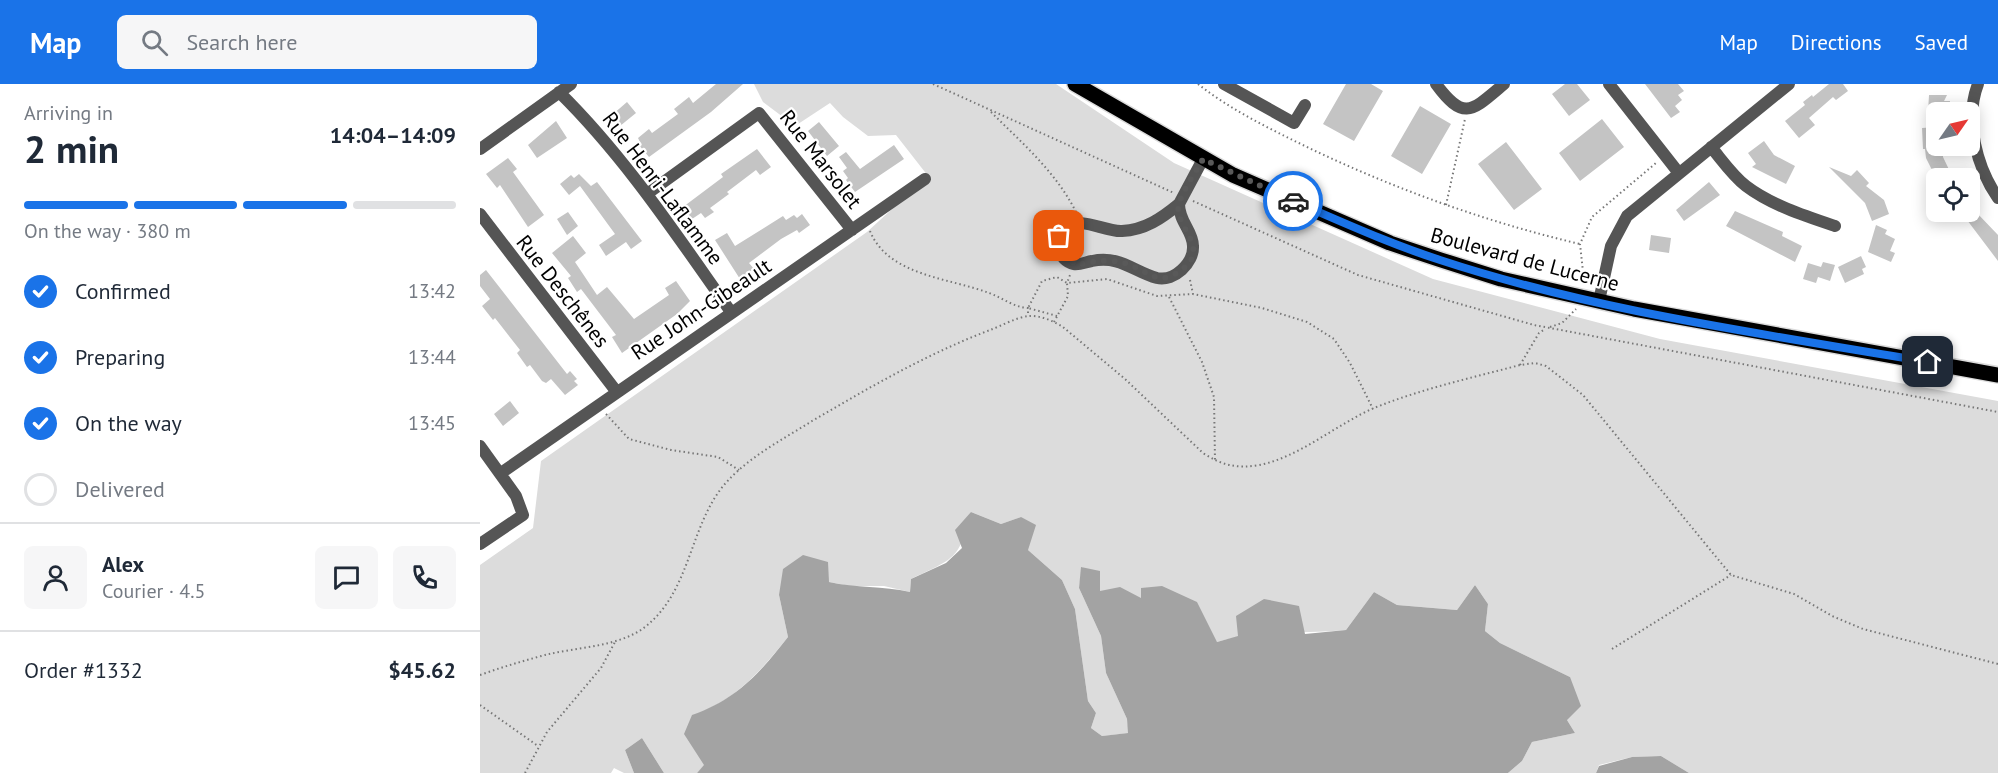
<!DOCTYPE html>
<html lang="en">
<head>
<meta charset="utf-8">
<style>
  body { margin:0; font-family:"PT Sans",sans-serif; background:#f6f6f7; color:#1f2937; height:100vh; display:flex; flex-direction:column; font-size:22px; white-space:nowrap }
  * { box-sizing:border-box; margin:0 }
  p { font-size:20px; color:#747a83 }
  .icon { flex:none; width:33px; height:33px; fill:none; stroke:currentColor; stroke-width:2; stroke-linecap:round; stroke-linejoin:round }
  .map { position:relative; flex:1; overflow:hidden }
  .details { display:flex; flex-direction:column; background:#fff; width:480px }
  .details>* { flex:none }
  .needle { width:39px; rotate:56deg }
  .fabs { position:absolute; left:1446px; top:18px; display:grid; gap:12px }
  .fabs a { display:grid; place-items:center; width:54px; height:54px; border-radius:9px; background:#fff; box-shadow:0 3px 15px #0003; font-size:30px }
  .pin { position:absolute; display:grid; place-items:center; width:51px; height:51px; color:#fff; margin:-26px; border-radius:12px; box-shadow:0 3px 9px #0006 }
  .courier { position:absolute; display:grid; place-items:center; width:60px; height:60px; margin:-30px; border:4px solid #1a73e8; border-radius:50%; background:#fff; color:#222; box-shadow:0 2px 8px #0007 }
  .head em { font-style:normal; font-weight:800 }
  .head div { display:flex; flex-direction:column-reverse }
  .head { display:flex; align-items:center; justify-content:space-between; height:102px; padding:0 24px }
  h1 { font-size:39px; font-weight:800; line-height:45px }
  .bar { display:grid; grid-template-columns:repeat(4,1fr); gap:9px 6px; align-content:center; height:72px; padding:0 24px }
  .bar i { height:8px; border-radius:4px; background:#e0e1e3 }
  .bar .selected { background:#1a73e8 }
  .bar p { grid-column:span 4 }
  .line { display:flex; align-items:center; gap:15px; padding:0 24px; border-top:2px solid #e0e1e3 }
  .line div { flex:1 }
  .round { display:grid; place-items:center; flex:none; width:63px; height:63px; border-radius:9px; background:#f6f6f7 }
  ol { padding:0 24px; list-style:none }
  li { display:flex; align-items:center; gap:18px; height:66px }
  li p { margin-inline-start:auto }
  li .icon { padding:6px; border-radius:50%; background:#1a73e8; color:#fff; stroke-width:4 }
  li:last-child { color:#747a83 }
  li i { width:33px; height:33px; border:3px solid #e0e1e3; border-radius:50% }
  header { display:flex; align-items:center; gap:36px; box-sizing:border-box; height:84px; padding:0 30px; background:#1a73e8; color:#fff }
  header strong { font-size:28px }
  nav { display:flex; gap:33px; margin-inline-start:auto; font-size:21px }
  .search { width:420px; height:54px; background:#f6f6f7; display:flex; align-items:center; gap:15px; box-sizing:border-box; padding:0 21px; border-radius:9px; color:#747a83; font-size:22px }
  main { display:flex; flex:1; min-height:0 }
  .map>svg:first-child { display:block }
  .green { fill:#dcdcdc }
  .water { fill:#a3a3a3 }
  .building { fill:#c4c4c4 }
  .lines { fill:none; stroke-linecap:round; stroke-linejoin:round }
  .major-casing { stroke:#dbdbdb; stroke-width:18 }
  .path { stroke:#777; stroke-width:2; stroke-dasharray:1.5 3; stroke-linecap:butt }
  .minor { stroke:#555; stroke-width:12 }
  .major { stroke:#000; stroke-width:15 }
  .done { stroke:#595959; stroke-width:6; stroke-dasharray:0 10.8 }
  .route { stroke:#1a73e8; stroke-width:8 }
  .labels { text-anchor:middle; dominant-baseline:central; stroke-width:4.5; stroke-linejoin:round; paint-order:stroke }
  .street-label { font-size:21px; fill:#000; stroke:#fff }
</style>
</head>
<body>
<header>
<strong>Map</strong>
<div class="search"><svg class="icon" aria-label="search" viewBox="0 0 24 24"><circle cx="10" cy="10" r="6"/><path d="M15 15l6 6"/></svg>Search here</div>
<nav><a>Map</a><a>Directions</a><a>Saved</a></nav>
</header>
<main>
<section class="details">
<div class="head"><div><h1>2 min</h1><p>Arriving in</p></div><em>14:04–14:09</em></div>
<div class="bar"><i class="selected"></i><i class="selected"></i><i class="selected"></i><i></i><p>On the way · 380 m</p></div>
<ol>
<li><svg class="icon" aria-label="check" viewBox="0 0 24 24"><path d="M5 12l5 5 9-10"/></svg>Confirmed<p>13:42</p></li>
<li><svg class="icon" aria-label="check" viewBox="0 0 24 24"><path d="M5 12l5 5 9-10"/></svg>Preparing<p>13:44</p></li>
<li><svg class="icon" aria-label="check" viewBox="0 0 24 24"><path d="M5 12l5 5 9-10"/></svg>On the way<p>13:45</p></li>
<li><i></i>Delivered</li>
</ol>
<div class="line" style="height:108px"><a class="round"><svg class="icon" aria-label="person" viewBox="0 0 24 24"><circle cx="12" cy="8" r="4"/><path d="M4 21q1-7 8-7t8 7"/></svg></a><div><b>Alex</b><p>Courier · 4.5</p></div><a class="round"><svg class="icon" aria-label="chat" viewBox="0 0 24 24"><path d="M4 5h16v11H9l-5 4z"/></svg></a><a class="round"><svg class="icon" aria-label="phone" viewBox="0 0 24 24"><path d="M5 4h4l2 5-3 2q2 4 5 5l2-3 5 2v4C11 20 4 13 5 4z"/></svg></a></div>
<div class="line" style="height:78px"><div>Order #1332</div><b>$45.62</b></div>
</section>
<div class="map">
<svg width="1518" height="689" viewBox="0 0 1518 689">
  <rect width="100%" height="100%" fill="#fff"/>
  <path class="green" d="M274,0H576L694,79L953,195L1180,255L1518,317V689H1209L1181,672L1152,673L1119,681L1116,689H1028L1042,677L1052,658L1095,649L1087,636L1090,593L1020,559L1005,547L1008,520L995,501L977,526L917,521L894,508L866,546C825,550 774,546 737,558L661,515L619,507L602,483L599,504L621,552L626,589L647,635L649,649L622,652L611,644L616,629L608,617L595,525L582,496L548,466L541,433L521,440L491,428C479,476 475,474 431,495L430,508L404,502H370L349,498L299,511L308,553C279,589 256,616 212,632L225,681L217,689H184L162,654L145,666L154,689H144L134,684L131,689H0V481L53,444L61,377L387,148L448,92L416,51L388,52L363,33L350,19L315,42L283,18Z"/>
  <path class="water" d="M491,428L521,440L541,433L556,441L548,466L582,496L595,525L608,617L616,629L611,644L622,652L648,649L647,635L626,589L621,552L599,504L601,483L620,487V507L640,503L661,514V504L682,502L717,518L737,558L758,552L756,532L784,515L819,522L825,550L866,546L894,508L917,521L977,526L995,501L1008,520L1005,547L1020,559L1090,593L1101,622L1087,636L1095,649L1052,658L1042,677L1028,689H217L224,681L204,650L212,631C256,616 280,589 308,553L299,511L303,485L323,471L348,478L349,498C376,504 403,502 430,508L431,495L466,479L482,464L475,446Z
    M162,654L184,689H154L145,666Z
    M1181,672L1209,689H1116L1119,682L1152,673Z"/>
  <path class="building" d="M236,0H263L231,28L169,73L158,60L160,58L158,54L169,45L172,49L198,30L194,25L209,13L213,19Z
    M866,0H891L903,7L874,57L843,40Z
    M1085,0H1097L1110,16L1089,32L1072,10Z
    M1165,0H1198L1204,7L1198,11L1202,16L1195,22L1200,28L1191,34Z
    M1349,0H1363L1368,7L1356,16L1353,13L1329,34L1335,41L1319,54L1305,37L1325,21L1323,18L1332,11L1333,13Z
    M1449,11H1467L1464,17H1470L1469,28H1448Z
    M147,18L156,29L140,42L132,31Z
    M940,22L971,40L942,90L911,72Z
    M1122,35L1144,63L1100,97L1079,69Z
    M76,37L87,54L57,74L48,61Z
    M339,38L359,62L347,72L328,47Z
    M1456,43V62H1463V73L1473,94H1459L1456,90V94L1446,74L1445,65H1443L1442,44Z
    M1284,57L1294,71L1315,82L1306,100L1272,83L1276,80L1268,69Z
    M1026,58L1062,105L1034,126L998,80Z
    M414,61L424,75L375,108L366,96L368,94L363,87L367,84L359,73L366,68L380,85Z
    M277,65L291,83L280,91L276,86L247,108L249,110L230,124L234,128L225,134L221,129L212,135L203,123L243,93L241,90Z
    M28,74L37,85L33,88L64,131L48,143L20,101L17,104L6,90Z
    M1349,83L1371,92L1377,86L1389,99L1386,102L1404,116L1409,130L1392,137L1385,119Z
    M99,90L111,102L117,98L162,157L151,165L146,158L126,172L119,161L135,150L100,102L89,111L80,100L91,91L94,94Z
    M1229,98L1240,111L1204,137L1196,126Z
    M1255,127L1303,148L1302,152L1322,162L1315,178L1246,142Z
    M88,128L98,142L87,151L77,135Z
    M1481,128H1496L1518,151V177Z
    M322,130L330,141L319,149L317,146L301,155L269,179L274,185L260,195L235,156L247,149L255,162L303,132L306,136L314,131L317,134Z
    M1396,141L1407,146L1405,150L1415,155L1410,167L1415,169L1411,178L1388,168Z
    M1171,151L1191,154L1189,169L1169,166Z
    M93,152L106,169L95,178L117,211L127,203L154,235L189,211L185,204L196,197L210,217L197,230L142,269L132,253L136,251L101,205L97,208L88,194L91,192L72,169Z
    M1381,172L1386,183L1382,185L1384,190L1365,199L1358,183Z
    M1343,178L1355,181L1350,197L1338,193L1336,199L1323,195L1328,179L1341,183Z
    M6,186L87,290L90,287L97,295L94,297L98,301L85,311L71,295L66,299L62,297L50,281L47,283L37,269L40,266L15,234L13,236L2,222L10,215L0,202V191Z
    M30,317L39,329L23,342L14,330Z"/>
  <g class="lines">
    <defs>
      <path id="major" d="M595,0L753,91L910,159L961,176L1021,195L1154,225L1518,291"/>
    </defs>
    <use href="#major" class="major-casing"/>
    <path class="path" d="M453,0L694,109
      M718,0C751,26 790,45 829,64C915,105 1006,138 1100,160
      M511,28C542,59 576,88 596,128
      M713,117L878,191L1054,241L1518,328
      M966,121L985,35
      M390,147C408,192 470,194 509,209C523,214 533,223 548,224V232
      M710,196L713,210
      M1104,197L1100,160L1112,133L1176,79
      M689,213L722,278L734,313L735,377
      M577,232L548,224L562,197L577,193L587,199L627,195L677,212L713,210L782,224L827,238L854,255L870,279L893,325
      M574,238L588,212L587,199L590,191
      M1070,243L1082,239L1096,225
      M1040,281L1059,249L1065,245
      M126,330L149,355L191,366L238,373L259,386
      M1132,565L1251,491
      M0,591C22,583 43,577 65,571C97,563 139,563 165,543C211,507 209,443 244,401C268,373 302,356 332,337C390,303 447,270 510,246C521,242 537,233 549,232C560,231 573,237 583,243L645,295L723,369C741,381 757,385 779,381C818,374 857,340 894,324C941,305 991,294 1040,281L1055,279L1066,282L1103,311L1251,491L1314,510L1352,532L1383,545L1518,580
      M0,621L58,662
      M45,689L67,648L121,584L136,556"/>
    <path class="minor" d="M744,0L814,39L825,21
      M956,0C984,38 992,27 1024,0
      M1129,0L1198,88
      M1498,0C1484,36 1497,84 1518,114
      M79,8C146,74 197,152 251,228
      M1231,63C1242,76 1252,91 1266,102C1291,121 1325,132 1355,142
      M0,65L91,0
      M167,110L279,29L372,146
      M699,120C699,138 713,147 713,162C714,179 694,198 677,194C654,188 640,171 612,177C606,178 599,181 594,180C578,177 572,154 585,144C601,131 624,148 642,147C665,146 682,134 699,120Z
      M699,120L723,75
      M0,130L136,307
      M1119,217L1131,162L1147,132L1309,0
      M0,362L36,412L43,431L0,460
      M21,389L445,95"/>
    <use href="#major" class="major"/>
  </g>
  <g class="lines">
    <path class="done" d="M579,152L580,168L596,181C614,177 632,174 650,181C665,186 677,200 693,191C739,167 692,144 699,120C703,105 716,88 723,75L813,117"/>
    <path class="route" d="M813,117C862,138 910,160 960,176C1118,228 1286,250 1448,278"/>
  </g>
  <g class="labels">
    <g class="street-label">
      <text transform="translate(341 75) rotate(52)">Rue Marsolet</text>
      <text transform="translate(183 104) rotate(53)">Rue Henri-Laflamme</text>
      <text transform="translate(1045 175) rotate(15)">Boulevard de Lucerne</text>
      <text transform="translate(83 207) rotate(52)">Rue Deschênes</text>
      <text transform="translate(221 225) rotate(-34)">Rue John-Gibeault</text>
    </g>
  </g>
</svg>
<div class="fabs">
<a><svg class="needle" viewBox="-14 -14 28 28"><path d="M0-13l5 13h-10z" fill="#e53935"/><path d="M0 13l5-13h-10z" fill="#747a83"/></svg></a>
<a><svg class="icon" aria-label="locate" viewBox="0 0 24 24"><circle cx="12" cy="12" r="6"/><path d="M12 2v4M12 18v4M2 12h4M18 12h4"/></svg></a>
</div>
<div class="pin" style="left:579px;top:152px;background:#ea580c"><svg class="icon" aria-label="bag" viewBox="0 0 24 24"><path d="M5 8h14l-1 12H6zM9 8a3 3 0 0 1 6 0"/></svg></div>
<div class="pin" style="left:1448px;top:278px;background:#1f2937"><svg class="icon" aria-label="home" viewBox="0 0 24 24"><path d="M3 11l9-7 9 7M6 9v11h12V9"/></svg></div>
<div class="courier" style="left:813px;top:117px"><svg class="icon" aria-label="car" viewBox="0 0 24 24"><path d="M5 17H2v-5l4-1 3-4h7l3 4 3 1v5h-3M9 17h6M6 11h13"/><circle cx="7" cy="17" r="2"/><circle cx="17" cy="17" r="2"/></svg></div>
</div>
</main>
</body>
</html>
